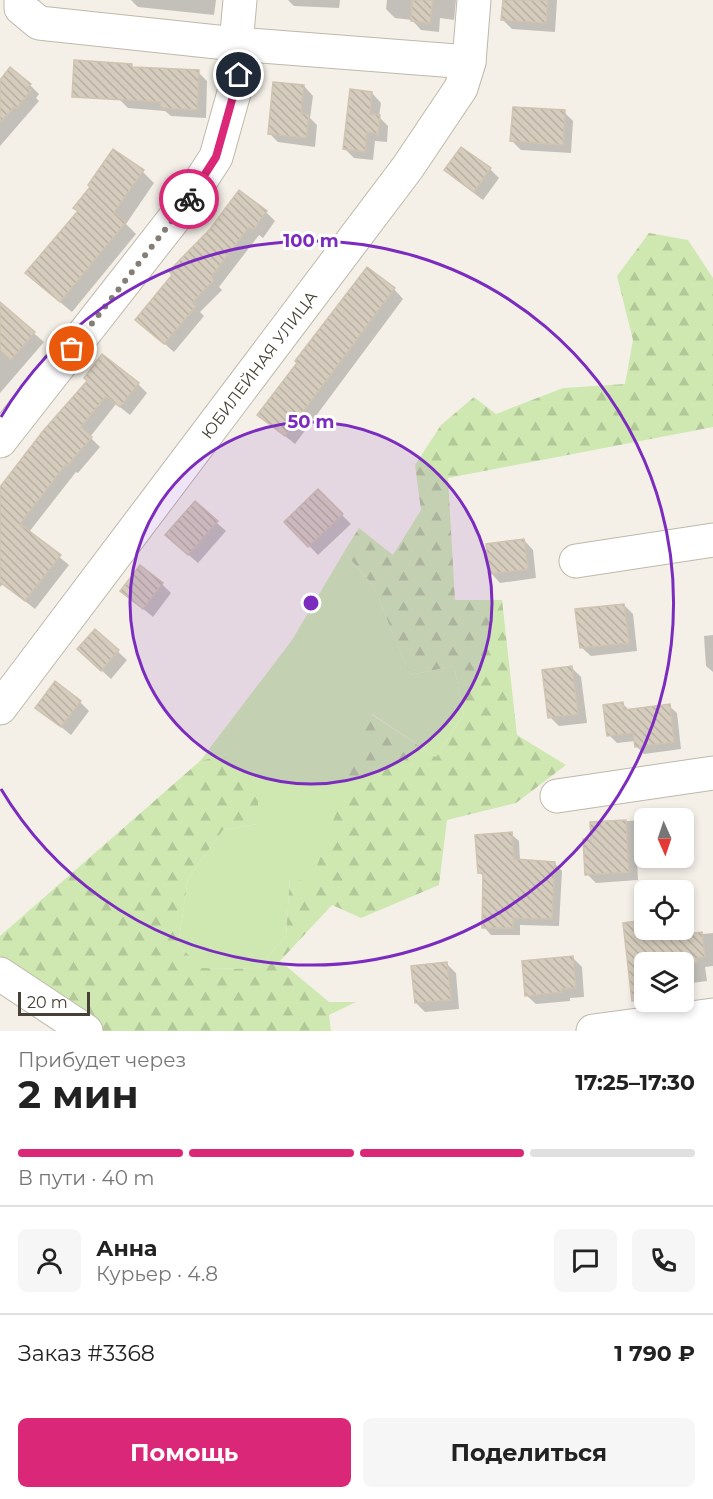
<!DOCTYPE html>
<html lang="ru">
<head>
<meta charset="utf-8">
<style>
  body { margin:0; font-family:Montserrat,sans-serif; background:#f6f6f6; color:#222; height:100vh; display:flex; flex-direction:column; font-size:22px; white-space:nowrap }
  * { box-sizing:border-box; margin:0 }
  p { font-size:20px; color:#767676 }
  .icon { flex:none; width:33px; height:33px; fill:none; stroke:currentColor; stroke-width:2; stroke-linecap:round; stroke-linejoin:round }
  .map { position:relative; height:1031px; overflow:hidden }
  .side { display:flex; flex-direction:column; background:#fff; flex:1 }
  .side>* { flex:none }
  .needle { width:39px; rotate:177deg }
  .controls { position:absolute; left:634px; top:808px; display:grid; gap:12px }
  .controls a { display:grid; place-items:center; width:60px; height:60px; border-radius:9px; background:#fff; box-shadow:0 3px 9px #0003; font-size:30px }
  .scale { position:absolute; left:18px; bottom:15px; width:72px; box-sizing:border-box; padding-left:6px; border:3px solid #474036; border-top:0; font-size:16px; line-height:21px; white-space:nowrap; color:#474036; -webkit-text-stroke:4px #fff; paint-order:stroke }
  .pin { position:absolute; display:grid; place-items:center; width:51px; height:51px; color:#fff; margin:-26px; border:3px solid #fff; border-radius:50%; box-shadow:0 2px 6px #0007 }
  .courier { position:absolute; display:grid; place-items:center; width:60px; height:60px; margin:-30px; border:4px solid #db2777; border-radius:50%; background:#fff; color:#222; box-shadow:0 2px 8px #0007 }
  .headline em { font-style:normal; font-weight:700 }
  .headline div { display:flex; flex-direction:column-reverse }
  .headline { display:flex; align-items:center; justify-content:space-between; height:102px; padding:0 18px }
  h1 { font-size:39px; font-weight:700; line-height:45px }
  .bar { display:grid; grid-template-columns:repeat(4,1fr); gap:9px 6px; align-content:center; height:72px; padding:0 18px }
  .bar i { height:8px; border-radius:4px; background:#e0e0e0 }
  .bar .active { background:#db2777 }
  .bar p { grid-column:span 4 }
  .line { display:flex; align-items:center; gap:15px; padding:0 18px; border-top:2px solid #e0e0e0 }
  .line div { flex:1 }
  .round { display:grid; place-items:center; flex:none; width:63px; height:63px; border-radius:9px; background:#f6f6f6 }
  .button { display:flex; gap:12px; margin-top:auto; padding:12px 18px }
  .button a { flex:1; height:69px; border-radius:9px; background:#db2777; color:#fff; font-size:24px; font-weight:700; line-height:69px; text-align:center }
  .button a+a { background:#f6f6f6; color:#222 }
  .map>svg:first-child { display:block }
  .grass { fill:#cfe8b1 }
  .forest { fill:url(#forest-firs) }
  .shadow { fill:#0003 }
  .building { fill:url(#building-back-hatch); stroke:#d0c3b0; stroke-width:1.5 }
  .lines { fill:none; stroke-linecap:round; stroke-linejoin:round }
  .minor-casing { stroke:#bfb8aa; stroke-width:35 }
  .minor { stroke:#fff; stroke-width:33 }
  .done { stroke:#847e74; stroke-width:6; stroke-dasharray:0 10.8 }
  .route { stroke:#db2777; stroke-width:8 }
  .ring { fill:none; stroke:#7b2cbf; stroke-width:3 }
  .labels { text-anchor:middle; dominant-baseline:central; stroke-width:6; stroke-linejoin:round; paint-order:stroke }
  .street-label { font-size:16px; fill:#474036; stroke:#fff }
  .centre { fill:#7b2cbf; stroke:#fff; stroke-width:3 }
  .ring-label { font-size:18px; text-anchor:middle; font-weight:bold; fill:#7b2cbf; stroke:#fff; stroke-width:6; stroke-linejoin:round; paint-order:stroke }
</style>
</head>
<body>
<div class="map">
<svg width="713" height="1031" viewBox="0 0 713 1031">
  <defs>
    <pattern id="forest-firs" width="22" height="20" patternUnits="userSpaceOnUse" patternTransform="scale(1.5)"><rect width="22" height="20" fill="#cfe8b1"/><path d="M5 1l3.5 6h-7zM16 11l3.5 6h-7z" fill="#b3c899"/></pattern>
    <pattern id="building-back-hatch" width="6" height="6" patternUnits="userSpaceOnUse" patternTransform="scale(1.5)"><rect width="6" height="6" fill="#d5ccbd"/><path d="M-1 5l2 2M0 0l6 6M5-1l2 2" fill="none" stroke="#b8b0a3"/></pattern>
  </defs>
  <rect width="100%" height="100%" fill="#f4f0e8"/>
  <path class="grass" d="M344,552L373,585L410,675L454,666L464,714L436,757L372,714L311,884L290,879L286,936L257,969L201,968L178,945L188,879L223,830L257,824L227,754L200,761L292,640Z"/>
  <path class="forest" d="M649,233L688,240L713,278V427L448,478L455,600H502L517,735L566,765L516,803L447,820L439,885L361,918L332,905L280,961L329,1002H356L329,1015L331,1031H101L0,964V936L200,761L227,754L259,787L257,824L223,830L188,879L178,945L202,968L257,969L286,936L290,878L311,883L371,714L436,757L464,714L454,666L410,675L373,585L344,552L359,528L393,555L421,510L415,465L441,425L474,397L496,414L563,388L625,384L633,340L617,276Z"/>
  <path class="shadow" d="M131,0H216L214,15L138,7Z
    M288,0H340L339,8L294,6Z
    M387,0H456L454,20L440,18L439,32L421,30L412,20L395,18L386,9Z
    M504,0H557L555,32L512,29L503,20Z
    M198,72L207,81L206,118L171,116L165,111L128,108L119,99Z
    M0,83L30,85L39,94L36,98L39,101L0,146Z
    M304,86L313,96L310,118L317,125L315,147L278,142L269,133Z
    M372,93L381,103L379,117L388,126L387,142L375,141L373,160L354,158L345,149Z
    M564,112L573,121L571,153L521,150L512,141Z
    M490,169L499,178L483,200L455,179L446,170Z
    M143,172L154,183L126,224L136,234L72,312L38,284L92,187Z
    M266,212L275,221L263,238L259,235L219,287L222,290L200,312L204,316L174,352L137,320Z
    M394,289L403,299L295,444L259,415Z
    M0,304L44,342L0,393Z
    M89,381L138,384L147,393L130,415L116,404L90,437L100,447L78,473L76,472L29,532L69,565L35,609L3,584L0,587V489Z
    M318,491L351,524L318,555L286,522Z
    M195,503L226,531L198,563L176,544Z
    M524,540L533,550L536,578L500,583L491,573Z
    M162,584L171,593L153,617L122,591Z
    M624,605L633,614L637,651L591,656L581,647Z
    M95,631L127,660L111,679L88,658Z
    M713,635V672L706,666L704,636Z
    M572,668L581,677L587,723L559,726L550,717Z
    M80,702L89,711L71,735L37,707Z
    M623,704L630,711L669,706L677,713L681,749L644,754L636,746L635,741L617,743L609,735Z
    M682,812L691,821L693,859L637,862L638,880L596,883L587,874L592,840L591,823L645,820V858H684V819H656L655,813Z
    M511,834L519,841L520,861L554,863L562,871L559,926L520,925V935H491L484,927V877L480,873Z
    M645,922V930H660L661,938L713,933V966L705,967L707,981L684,984V963H645V990H640L631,981L625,924Z
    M573,958L582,967L584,997L570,998V1001L536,1004L526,995Z
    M447,964L456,973L459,1009L425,1012L416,1003Z"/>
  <path class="building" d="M412,0H433L430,23L411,21Z
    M503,0H548L546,23L501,20Z
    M74,60L132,64V67L199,70L197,110L160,108L161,102L72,97Z
    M10,67L31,84L27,88L31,90L16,109L14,107L0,123V80Z
    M273,82L304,85L301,113L309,115L306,138L268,134Z
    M350,89L372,92L370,114L380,115L378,134L367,132L365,152L343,149Z
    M513,107L565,110L563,145L510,141Z
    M461,147L491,168L474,192L444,170Z
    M113,149L144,170L114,212L126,222L60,302L25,273L78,211L73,208L90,187L88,185Z
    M239,190L267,211L253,230L249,227L211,277L214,280L192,303L196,306L164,344L135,320L172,275L169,271L210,229Z
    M367,267L395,288L285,436L257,415L297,363L295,361Z
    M0,302L35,332L11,360L0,350Z
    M102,354L139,383L120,407L106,396L81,427L92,437L68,465L66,464L20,524L61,555L25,601L0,582V487L43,431L87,381L84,378Z
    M318,489L343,514L308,547L284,522Z
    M195,501L218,521L188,555L165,535Z
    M524,539L528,569L490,574L486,544Z
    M140,565L163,583L143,609L120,591Z
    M624,604L629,643L580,648L575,609Z
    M95,629L119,650L101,671L77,649Z
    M572,666L578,714L548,718L542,670Z
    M55,681L81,701L61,727L35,708Z
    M623,702L624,710L670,704L674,742L635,747L633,733L607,736L603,705Z
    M626,820L629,872L585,875L583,839H591L590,822Z
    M512,832L514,859L555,862L552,919L513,918V928H482L483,873H478L475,835Z
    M645,920V930H653L654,938L702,932L705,957L697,958V963H645V1000L632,1001L623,923Z
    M573,956L576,988L562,989V992L525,996L522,961Z
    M447,962L451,1000L415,1003L411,966Z"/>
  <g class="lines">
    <defs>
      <g id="minor">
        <path d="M21,0V8L39,23L236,44L469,62"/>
        <path d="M0,441L187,202L216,157L239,75L236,44L240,0"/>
        <path d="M576,561L713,540"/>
        <path id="s1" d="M0,708L408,167L461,88L469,62L474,0"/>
        <path d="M557,796L713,773"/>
        <path d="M0,974L86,1031"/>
        <path d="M593,1031L713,1015"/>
      </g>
    </defs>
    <use href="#minor" class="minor-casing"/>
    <use href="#minor" class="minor"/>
  </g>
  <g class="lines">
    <path class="done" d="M72,349L189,199"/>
    <path class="route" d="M189,199L216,157L239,75"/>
  </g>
  <circle cx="311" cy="603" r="181" fill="#7b2cbf" fill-opacity=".12"/>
  <g class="ring">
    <circle cx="311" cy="603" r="181"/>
    <path d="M1 417A362 362 0 1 1 1 789"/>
  </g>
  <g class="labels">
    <g class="street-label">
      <text stroke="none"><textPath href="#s1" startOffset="430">ЮБИЛЕЙНАЯ УЛИЦА</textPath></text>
    </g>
  </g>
  <circle cx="311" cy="603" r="9" class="centre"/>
  <g class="ring-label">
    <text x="311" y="247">100 m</text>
    <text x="311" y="428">50 m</text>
  </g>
</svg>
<div class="controls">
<a><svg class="needle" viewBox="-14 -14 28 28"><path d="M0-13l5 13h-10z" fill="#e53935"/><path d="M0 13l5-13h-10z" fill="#767676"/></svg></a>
<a><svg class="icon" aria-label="locate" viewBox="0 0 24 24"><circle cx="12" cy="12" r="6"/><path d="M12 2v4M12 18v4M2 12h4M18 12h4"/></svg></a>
<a><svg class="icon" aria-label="layers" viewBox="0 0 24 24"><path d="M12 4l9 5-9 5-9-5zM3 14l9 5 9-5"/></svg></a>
</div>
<div class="scale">20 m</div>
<div class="pin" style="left:72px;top:349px;background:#ea580c"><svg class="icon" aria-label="bag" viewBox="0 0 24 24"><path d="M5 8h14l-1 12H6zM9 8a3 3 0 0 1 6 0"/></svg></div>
<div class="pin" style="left:239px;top:75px;background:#1f2937"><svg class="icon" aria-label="home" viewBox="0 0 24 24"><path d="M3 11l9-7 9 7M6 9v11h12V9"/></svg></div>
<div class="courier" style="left:189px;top:199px"><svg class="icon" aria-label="bike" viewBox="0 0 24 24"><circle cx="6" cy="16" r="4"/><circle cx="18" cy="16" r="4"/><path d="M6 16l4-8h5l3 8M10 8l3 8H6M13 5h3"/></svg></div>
</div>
<section class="side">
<div class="headline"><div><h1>2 мин</h1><p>Прибудет через</p></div><em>17:25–17:30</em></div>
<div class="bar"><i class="active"></i><i class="active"></i><i class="active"></i><i></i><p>В пути · 40 m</p></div>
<div class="line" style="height:108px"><a class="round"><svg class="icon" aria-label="person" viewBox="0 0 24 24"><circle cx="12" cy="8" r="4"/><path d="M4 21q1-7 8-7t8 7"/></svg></a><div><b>Анна</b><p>Курьер · 4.8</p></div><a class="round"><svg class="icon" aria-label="chat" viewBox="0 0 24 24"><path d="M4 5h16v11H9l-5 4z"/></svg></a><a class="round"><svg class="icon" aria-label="phone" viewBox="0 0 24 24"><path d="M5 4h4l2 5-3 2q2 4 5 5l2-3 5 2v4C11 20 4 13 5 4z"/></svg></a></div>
<div class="line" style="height:78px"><div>Заказ #3368</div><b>1 790 ₽</b></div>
<div class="button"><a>Помощь</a><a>Поделиться</a></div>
</section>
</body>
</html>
